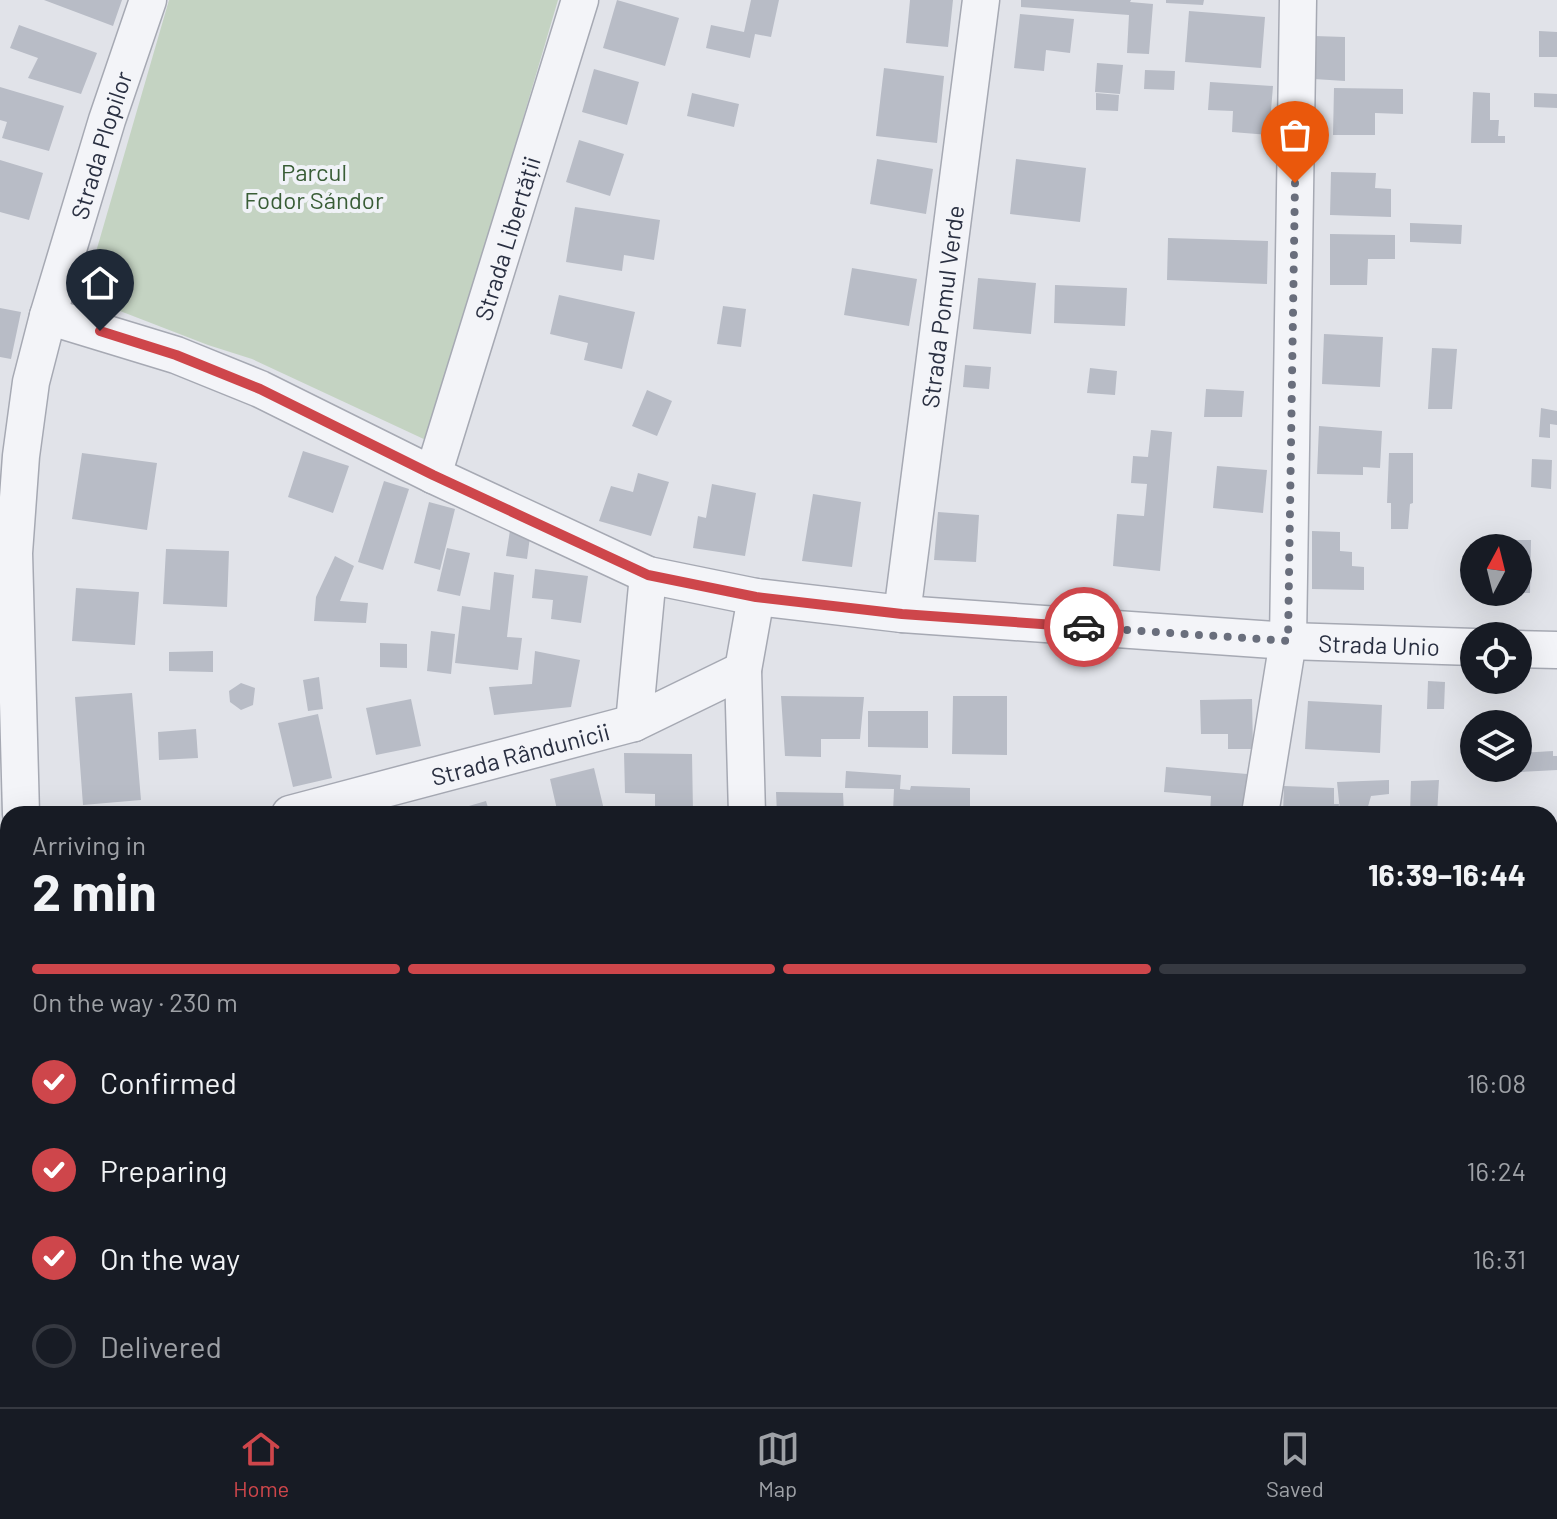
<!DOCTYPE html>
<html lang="en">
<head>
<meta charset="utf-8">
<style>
  body { margin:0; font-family:Barlow,sans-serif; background:#242831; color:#f1f3f6; height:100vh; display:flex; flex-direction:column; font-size:30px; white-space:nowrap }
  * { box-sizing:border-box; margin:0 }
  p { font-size:26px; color:#9ea1a6 }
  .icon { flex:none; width:44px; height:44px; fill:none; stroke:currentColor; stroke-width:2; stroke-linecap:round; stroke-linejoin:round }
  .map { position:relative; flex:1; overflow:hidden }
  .drawer { position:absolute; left:0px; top:806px; width:1558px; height:602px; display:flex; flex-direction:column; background:#171b24; border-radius:24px 24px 0 0; box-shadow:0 8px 32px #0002 }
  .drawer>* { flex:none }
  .needle { width:52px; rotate:7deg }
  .fabs { position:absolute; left:1460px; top:534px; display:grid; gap:16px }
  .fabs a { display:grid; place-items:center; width:72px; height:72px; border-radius:50%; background:#171b24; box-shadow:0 8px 32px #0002; font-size:40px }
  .pin { position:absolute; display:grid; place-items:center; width:68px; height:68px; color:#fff; margin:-82px -34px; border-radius:50% 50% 50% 0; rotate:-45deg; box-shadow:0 0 8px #0007 }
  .pin .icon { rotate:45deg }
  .courier { position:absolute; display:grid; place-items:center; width:80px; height:80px; margin:-40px; border:6px solid #ce464b; border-radius:50%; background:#fff; color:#222; box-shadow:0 2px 10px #0007 }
  .headline em { font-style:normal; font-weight:700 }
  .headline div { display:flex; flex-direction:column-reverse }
  .headline { display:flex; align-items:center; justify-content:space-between; height:136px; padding:0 32px }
  h1 { font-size:52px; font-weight:700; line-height:60px }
  .bar { display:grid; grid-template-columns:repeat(4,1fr); gap:12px 8px; align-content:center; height:96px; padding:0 32px }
  .bar i { height:10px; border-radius:6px; background:#363941 }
  .bar .on { background:#ce464b }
  .bar p { grid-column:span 4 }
  ol { padding:0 32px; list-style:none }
  li { display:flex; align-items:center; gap:24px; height:88px }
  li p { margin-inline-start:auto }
  li .icon { padding:8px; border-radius:50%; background:#ce464b; color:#fff; stroke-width:4 }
  li:last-child { color:#9ea1a6 }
  li i { width:44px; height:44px; border:4px solid #363941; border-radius:50% }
  .menu { display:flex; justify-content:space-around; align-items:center; height:112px; border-top:2px solid #363941; background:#171b24; font-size:22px; color:#9ea1a6 }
  .menu a { display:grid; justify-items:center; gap:4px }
  .menu .on { color:#ce464b }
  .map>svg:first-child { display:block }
  .green { fill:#c4d3c2 }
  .building { fill:#b8bcc6 }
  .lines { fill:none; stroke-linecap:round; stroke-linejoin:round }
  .minor-casing { stroke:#a6a9b3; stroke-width:39 }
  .minor { stroke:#f3f4f8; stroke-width:36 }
  .done { stroke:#696e7c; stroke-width:8; stroke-dasharray:0 14.4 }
  .route { stroke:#ce464b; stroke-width:10 }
  .labels { text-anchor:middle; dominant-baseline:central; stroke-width:8; stroke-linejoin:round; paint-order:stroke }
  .street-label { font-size:24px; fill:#292f41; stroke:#f0f2f7 }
  .park-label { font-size:24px; fill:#395d36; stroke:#f0f2f7 }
</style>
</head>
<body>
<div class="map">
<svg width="1557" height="1407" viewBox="0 0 1557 1407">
  <rect width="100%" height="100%" fill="#e1e3e9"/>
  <path class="green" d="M169,0H558L428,441L252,359L208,345L120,311L87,283Z"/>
  <path class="building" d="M44,0H122L113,26Z
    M617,0L679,18L665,66L603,48Z
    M751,0H779L771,37L755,34L750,58L706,48L711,25L744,32Z
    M910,0H953L948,47L906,43Z
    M1021,0H1131L1130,2L1153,4L1149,54L1127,53L1129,15L1021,7Z
    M1166,0H1204L1203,5L1166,3Z
    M1189,11L1265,17L1261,68L1185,62Z
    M1020,14L1074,19L1070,53L1046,50L1044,71L1014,68Z
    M19,25L97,53L81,94L28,78L38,58L10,48Z
    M1539,31L1557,32V57H1539Z
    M1314,36L1345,37V81L1314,79Z
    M1097,63L1123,65L1120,94L1095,92Z
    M884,68L944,76L937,143L876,136Z
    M594,69L639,82L627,125L582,112Z
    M1145,70L1175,71L1174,90L1144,89Z
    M1210,82L1273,86L1269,135L1232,132L1233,111L1208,110Z
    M0,87L64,106L49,151L2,138L7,122L0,120Z
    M1334,88L1403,89V114L1375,113V135H1333Z
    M1473,92L1490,93V120H1499L1498,136H1505V143H1471Z
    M692,93L739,104L734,127L687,116Z
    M1096,93L1119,95L1118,111L1096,110Z
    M1534,93L1557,94V108L1534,107Z
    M579,140L624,154L610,196L566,182Z
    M877,159L933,169L926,214L870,204Z
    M1016,159L1086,168L1080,222L1010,214Z
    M0,160L43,173L29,220L0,212Z
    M1331,172L1376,173L1375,188L1391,189V217L1330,215Z
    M575,207L660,220L654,260L624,255L622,271L566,262Z
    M1410,223L1462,225L1461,244L1410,242Z
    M1330,234L1395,235V259H1368L1367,285H1330Z
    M1168,238L1268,241L1267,284L1167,280Z
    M852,268L917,279L909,326L844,315Z
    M978,278L1036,283L1031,334L973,329Z
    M1055,285L1127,288L1125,326L1054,323Z
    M559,295L635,312L622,369L584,360L588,343L550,334Z
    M723,306L746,309L741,347L717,344Z
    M0,308L21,312L11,359L0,357Z
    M1324,334L1383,337L1380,387L1322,384Z
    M1432,348L1457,349L1452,409H1428Z
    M965,365L991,367L989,389L963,387Z
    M1090,368L1117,371L1115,395L1087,393Z
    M1206,389L1244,391L1242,417H1204Z
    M647,390L672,401L657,436L632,426Z
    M1541,408L1557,411V425L1550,424V438L1539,437Z
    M1319,426L1382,431L1380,468L1363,467V475L1317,474Z
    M1151,430L1172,432L1160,571L1113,566L1117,514L1144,516L1147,484L1131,483L1133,456L1148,457Z
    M303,451L349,466L333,513L288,497Z
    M82,453L157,463L147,530L72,519Z
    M1389,453H1413V503L1410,504L1408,529H1391V503H1387Z
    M1532,459L1552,460L1551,489L1531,487Z
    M1217,466L1267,470L1263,513L1213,508Z
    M638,473L669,482L651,536L599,521L611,486L633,492Z
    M384,481L409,489L383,570L358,562Z
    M712,484L756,493L745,556L693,548L698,516L706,518Z
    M813,494L861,502L852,567L802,561Z
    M429,502L455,509L440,570L414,563Z
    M938,512L979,515L976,562L934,560Z
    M511,524L530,537L527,559L506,556Z
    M1312,531L1340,532V551L1352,552V566L1364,567V590L1312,589Z
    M1501,540H1531L1530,593H1518V548H1501Z
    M447,548L470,553L460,596L437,591Z
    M166,549L229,551L227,607L163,604Z
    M335,556L354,566L340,601L368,603L366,623L314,621L316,597Z
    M535,569L588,576L581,623L551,619L553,600L532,598Z
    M494,572L514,575L507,637L522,638L518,670L455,663L462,606L490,610Z
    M76,588L139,592L135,645L72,641Z
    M431,631L455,634L451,674L427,671Z
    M380,643L407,644V668L380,667Z
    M213,651V672L169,671V652Z
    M535,651L580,660L571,707L494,715L489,687L532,684Z
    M319,677L323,709L308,711L303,680Z
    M1428,681L1445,682L1444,709H1427Z
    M241,683L255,688L253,705L241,710L230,702L229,691Z
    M132,693L141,800L83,805L75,697Z
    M781,696L864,697L860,739H821V757L785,756Z
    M953,696H1007V755L952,754Z
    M411,699L421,746L376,755L366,708Z
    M1252,699L1253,749H1228V734H1201L1200,700Z
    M1308,701L1382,705L1380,753L1305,749Z
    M868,711H928V748L868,747Z
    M318,714L332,778L293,787L278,723Z
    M196,729L198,758L159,760L158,732Z
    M1553,751V756H1557V770L1501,773L1500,768H1518V753Z
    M624,753L692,754L693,812L655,814V794L625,793Z
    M1166,767L1247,774L1244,814H1210L1211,796L1164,792Z
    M594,768L605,814H558L550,779Z
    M846,771L901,775L900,789L910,790L911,786L970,788V814L893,812L894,789L845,788Z
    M1389,780V794L1371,796L1367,810L1340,811L1337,782Z
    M1439,780L1437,814H1410L1411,781Z
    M1284,786L1334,788V804H1339L1338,811H1315L1314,814H1283Z
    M776,792L843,793L844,814H777Z
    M486,801L490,814H445V813Z
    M1557,830V854L1550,855V831Z
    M0,1152H8V1194H0Z
    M1550,1152H1553L1555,1179H1550Z
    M0,1224H3L8,1272H0Z
    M1550,1371H1557V1398H1550Z
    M161,1400H242V1402L306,1403V1407H161Z
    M445,1400H461L462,1407H445Z
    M508,1400H549V1407H508Z
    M555,1400H577L578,1407H554Z
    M661,1400H683L682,1407L661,1406Z
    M781,1400H840V1407H781Z
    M945,1400H981V1407H946Z
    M1043,1400H1119V1407H1043Z
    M1442,1400H1475L1474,1407H1441Z"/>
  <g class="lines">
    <defs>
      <g id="minor">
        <path id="s1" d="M48,316L176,355L260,389L433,475L648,575L756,597L902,614L1288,641L1474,647"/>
        <path id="s2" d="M433,475L580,0"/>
        <path id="s3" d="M902,614L981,0"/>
        <path d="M1518,649L1557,650"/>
        <path d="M634,723L648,575"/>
        <path id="s4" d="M21,814L14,553L21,456L31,382L48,316L107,120L148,0"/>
        <path id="s5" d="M290,814L634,723L743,670"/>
        <path d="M747,814L743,670L756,597"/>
        <path d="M1260,814L1288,641L1298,0"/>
        <path d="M49,1400V1407"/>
        <path d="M761,1400V1407"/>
      </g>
    </defs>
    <use href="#minor" class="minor-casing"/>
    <use href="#minor" class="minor"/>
  </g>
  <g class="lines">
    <path class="done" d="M1084,627L1288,641L1295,183"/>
    <path class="route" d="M100,331L176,355L260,389L433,475L648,575L756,597L902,614L1084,627"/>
  </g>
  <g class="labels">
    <g class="street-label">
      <text stroke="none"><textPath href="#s4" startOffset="680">Strada Plopilor</textPath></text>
      <text stroke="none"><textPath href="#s2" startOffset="248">Strada Libertății</textPath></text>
      <text stroke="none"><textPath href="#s3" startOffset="310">Strada Pomul Verde</textPath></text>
      <text stroke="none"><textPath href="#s1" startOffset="1390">Strada Unio</textPath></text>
      <text stroke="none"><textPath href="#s5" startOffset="238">Strada Rândunicii</textPath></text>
    </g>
    <g class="park-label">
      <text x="314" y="171">Parcul<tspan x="314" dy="28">Fodor Sándor</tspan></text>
    </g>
  </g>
</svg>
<div class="fabs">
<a><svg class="needle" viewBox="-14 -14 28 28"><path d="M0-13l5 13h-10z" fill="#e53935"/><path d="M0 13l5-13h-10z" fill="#9ea1a6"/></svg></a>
<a><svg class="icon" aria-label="locate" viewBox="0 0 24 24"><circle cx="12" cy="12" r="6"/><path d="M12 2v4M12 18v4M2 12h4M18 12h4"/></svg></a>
<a><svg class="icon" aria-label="layers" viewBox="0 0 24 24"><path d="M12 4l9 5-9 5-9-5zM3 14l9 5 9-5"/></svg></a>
</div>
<div class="pin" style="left:1295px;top:183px;background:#ea580c"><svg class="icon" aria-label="bag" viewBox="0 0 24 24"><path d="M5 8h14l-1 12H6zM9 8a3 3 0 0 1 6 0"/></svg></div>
<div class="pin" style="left:100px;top:331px;background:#1f2937"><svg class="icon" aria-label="home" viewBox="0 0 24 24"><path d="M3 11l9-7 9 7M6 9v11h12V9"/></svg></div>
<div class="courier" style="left:1084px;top:627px"><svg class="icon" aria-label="car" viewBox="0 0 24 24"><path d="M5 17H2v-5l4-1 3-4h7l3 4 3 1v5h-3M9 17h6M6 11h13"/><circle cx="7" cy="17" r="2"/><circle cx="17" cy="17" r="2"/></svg></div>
<section class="drawer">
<div class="headline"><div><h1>2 min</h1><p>Arriving in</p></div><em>16:39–16:44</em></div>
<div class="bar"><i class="on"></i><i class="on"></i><i class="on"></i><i></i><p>On the way · 230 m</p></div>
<ol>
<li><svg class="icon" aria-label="check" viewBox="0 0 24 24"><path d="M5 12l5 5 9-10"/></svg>Confirmed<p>16:08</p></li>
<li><svg class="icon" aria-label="check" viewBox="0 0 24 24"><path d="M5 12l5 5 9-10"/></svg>Preparing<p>16:24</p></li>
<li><svg class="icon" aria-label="check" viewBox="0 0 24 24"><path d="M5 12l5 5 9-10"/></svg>On the way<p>16:31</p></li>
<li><i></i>Delivered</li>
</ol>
</section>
</div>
<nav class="menu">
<a class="on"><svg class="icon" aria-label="home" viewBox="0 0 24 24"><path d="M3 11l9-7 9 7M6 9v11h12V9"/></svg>Home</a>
<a><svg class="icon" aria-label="map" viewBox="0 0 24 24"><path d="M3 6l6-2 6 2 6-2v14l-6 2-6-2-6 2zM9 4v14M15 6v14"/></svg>Map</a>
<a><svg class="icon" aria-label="saved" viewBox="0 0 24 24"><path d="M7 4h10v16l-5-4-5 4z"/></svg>Saved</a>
</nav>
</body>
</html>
